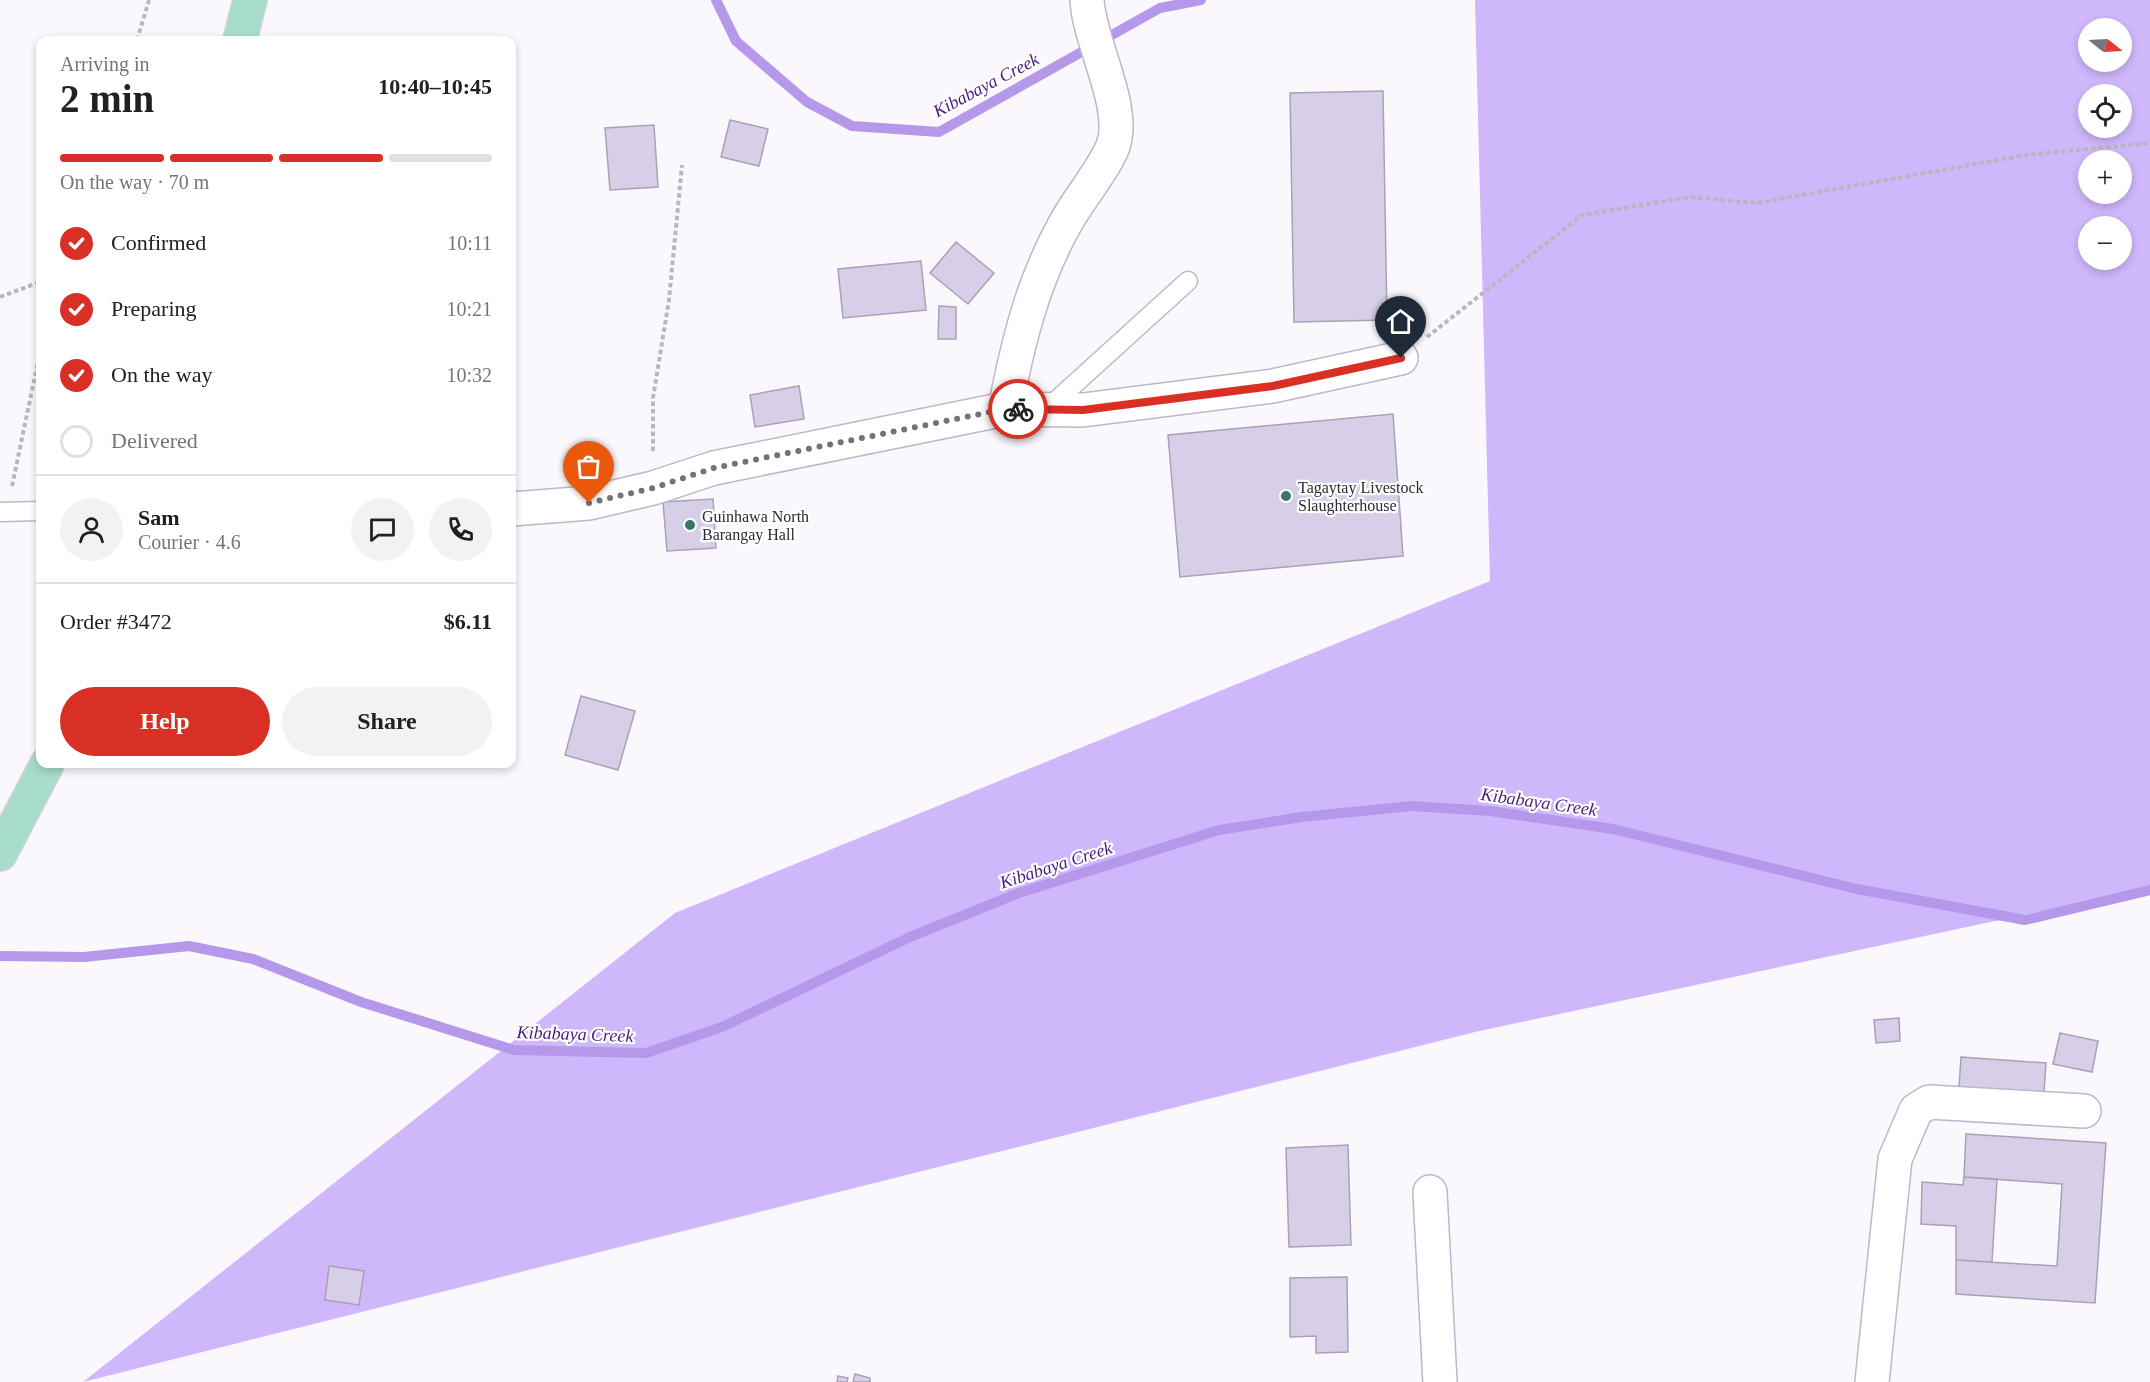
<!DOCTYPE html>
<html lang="en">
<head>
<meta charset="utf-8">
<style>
  body { margin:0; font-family:"Times New Roman",serif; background:#f2f2f2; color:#202124; height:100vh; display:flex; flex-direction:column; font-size:22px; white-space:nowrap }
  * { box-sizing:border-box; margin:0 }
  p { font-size:20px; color:#757577 }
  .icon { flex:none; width:33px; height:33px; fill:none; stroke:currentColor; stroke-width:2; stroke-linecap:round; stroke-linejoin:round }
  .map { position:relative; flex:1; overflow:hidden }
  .details { position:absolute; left:36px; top:36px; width:480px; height:732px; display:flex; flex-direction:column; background:#fff; border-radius:12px; box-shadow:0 3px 9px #0003 }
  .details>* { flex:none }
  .needle { width:39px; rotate:108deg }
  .tools { position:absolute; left:2078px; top:18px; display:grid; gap:12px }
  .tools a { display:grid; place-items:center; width:54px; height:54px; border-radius:50%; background:#fff; box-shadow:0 3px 9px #0003; font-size:30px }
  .pin { position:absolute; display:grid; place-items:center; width:51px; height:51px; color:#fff; margin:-62px -26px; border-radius:50% 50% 50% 0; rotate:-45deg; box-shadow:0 0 6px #0007 }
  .pin .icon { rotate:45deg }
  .courier { position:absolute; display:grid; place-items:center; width:60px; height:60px; margin:-30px; border:4px solid #d93025; border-radius:50%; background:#fff; color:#222; box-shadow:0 2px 8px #0007 }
  .summary em { font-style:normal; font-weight:700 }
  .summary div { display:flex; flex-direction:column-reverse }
  .summary { display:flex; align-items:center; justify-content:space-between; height:102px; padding:0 24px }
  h1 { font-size:39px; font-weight:700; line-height:45px }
  .bar { display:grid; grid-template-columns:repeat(4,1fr); gap:9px 6px; align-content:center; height:72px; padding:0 24px }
  .bar i { height:8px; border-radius:4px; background:#e0e0e0 }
  .bar .active { background:#d93025 }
  .bar p { grid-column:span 4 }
  .line { display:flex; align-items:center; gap:15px; padding:0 24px; border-top:2px solid #e0e0e0 }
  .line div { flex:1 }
  .round { display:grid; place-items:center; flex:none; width:63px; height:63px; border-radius:32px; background:#f2f2f2 }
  ol { padding:0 24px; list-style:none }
  li { display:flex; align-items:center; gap:18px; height:66px }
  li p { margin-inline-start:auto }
  li .icon { padding:6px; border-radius:50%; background:#d93025; color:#fff; stroke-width:4 }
  li:last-child { color:#757577 }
  li i { width:33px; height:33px; border:3px solid #e0e0e0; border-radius:50% }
  .cta { display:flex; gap:12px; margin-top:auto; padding:12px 24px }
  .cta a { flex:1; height:69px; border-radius:36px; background:#d93025; color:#fff; font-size:24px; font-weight:700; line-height:69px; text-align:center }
  .cta a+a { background:#f2f2f2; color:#202124 }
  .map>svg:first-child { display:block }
  .green { fill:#cfb7fb; fill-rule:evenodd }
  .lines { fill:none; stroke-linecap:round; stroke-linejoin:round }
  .stream { stroke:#b698eb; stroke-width:10 }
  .building { fill:#d7cfe7; stroke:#a8a1b7; stroke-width:1.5 }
  .service-casing { stroke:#bdb6cd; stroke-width:21 }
  .minor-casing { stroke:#bdb6cd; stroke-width:36 }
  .primary-casing { stroke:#d5d4d6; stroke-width:36 }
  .path { stroke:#b9b7bd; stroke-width:4; stroke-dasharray:4.5 3; stroke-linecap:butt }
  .service { stroke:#fff; stroke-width:18 }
  .minor { stroke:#fff; stroke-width:33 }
  .primary { stroke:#a8dccd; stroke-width:33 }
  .done { stroke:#747279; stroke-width:6; stroke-dasharray:0 10.8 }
  .route { stroke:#d93025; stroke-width:8 }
  .poi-dot { fill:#377767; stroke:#fff; stroke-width:2 }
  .labels { text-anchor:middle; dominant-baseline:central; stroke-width:4.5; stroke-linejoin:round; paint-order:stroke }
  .poi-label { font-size:16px; fill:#2c2a32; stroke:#fff; text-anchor:start }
  .water-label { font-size:18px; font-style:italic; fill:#4a1c7c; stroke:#fff }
</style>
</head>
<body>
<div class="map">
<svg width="2150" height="1382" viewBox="0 0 2150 1382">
  <rect width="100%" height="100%" fill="#faf8fd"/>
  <path class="green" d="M1475,0H2150V888L1475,1032L83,1382L675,913L1490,581ZM2088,28H2121V62H2088ZM2088,94H2121V128H2088ZM2088,160H2121V194H2088ZM2088,226H2121V260H2088Z"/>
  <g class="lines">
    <path class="stream" d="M716,0L736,41L807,102L852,126L939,132L1160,8L1201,0
      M0,956L84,957L189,946L253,959L361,1002L514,1050L646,1053L722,1027L910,937L1019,893L1219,830L1302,817L1412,806L1490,811L1613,829L1857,889L2025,920L2150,890"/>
  </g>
  <path class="building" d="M1383,91L1387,320L1294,322L1290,93Z
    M730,120L768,129L759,166L721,157Z
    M654,125L658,187L610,190L605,128Z
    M956,242L994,273L968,304L930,273Z
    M921,261L926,310L843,318L838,269Z
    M939,306L956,307V339H938Z
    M799,386L804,419L755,427L750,395Z
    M1393,414L1403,556L1180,577L1168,435Z
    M713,499L716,548L667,551L663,502Z
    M581,696L635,711L618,770L565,755Z
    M1899,1018L1900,1041L1876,1043L1874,1020Z
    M2060,1033L2098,1041L2092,1072L2053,1064Z
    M1961,1057L2046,1063L2044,1092L1959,1087Z
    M1966,1134L2106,1143L2095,1303L1956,1294V1260L2057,1266L2062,1184L1964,1177Z
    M1348,1145L1351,1245L1289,1247L1286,1148Z
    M1964,1177L1997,1179L1992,1262L1956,1260V1226L1921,1224L1922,1182L1963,1185Z
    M329,1266L364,1271L359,1305L325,1300Z
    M1347,1277L1348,1352L1316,1353V1336L1290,1337V1278Z
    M855,1374L870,1378V1382H853Z
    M838,1376L848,1378L847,1382H837Z"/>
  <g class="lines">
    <defs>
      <path id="service" d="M1048,408L1188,281
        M0,512L40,511"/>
      <path id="minor" d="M1005,409L1083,410L1273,386L1401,358
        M512,509L589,503L653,488L714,468L1005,409C1018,343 1032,283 1065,224C1077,201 1105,168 1113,146C1127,107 1089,42 1087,0
        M1430,1192L1440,1382
        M1872,1382L1895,1159L1916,1110L1929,1102L2084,1111"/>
      <path id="primary" d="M240,40L250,0
        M0,854L47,764"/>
    </defs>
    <use href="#service" class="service-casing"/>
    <use href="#minor" class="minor-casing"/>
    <use href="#primary" class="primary-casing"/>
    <path class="path" d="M137,40L149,0
      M0,297L40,282
      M1427,337L1582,215L1690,197L1757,203L2026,155L2150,143
      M653,451V398L669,300L682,165
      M12,486L40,352"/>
    <use href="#service" class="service"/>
    <use href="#minor" class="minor"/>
    <use href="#primary" class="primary"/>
  </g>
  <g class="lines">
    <path class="done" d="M589,503L653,488L714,468L1005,409H1018"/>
    <path class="route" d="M1018,409L1083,410L1273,386L1401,358"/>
  </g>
  <g class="poi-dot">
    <circle cx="1286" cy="496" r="6"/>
    <circle cx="690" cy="525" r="6"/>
  </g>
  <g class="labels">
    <g class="poi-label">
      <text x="1298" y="487">Tagaytay Livestock<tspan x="1298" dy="18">Slaughterhouse</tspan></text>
      <text x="702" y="516">Guinhawa North<tspan x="702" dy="18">Barangay Hall</tspan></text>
    </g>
    <g class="water-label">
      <text transform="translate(986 85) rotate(-28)">Kibabaya Creek</text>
      <text transform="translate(1539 802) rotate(8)">Kibabaya Creek</text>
      <text transform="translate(1056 865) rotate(-18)">Kibabaya Creek</text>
      <text transform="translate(575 1034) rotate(2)">Kibabaya Creek</text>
    </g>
  </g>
</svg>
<div class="tools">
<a><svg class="needle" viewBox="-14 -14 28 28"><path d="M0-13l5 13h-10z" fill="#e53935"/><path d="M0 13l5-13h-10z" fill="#757577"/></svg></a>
<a><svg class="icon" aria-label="locate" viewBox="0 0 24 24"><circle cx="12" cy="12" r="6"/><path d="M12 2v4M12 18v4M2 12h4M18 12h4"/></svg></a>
<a>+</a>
<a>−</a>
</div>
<div class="pin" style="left:589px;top:503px;background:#ea580c"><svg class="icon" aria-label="bag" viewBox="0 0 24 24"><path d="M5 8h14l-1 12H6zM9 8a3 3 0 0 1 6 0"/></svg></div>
<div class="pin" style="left:1401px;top:358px;background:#1f2937"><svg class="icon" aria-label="home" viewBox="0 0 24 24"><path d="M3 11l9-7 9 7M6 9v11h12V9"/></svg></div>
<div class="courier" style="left:1018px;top:409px"><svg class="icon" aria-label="bike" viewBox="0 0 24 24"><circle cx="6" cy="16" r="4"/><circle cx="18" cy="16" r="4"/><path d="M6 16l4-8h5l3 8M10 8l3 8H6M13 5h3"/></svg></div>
<section class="details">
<div class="summary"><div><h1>2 min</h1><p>Arriving in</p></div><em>10:40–10:45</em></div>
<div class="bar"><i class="active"></i><i class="active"></i><i class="active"></i><i></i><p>On the way · 70 m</p></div>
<ol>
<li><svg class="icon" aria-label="check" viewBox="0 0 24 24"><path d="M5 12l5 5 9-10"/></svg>Confirmed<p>10:11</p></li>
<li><svg class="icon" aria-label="check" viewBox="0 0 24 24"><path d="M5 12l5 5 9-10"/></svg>Preparing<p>10:21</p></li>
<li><svg class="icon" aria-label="check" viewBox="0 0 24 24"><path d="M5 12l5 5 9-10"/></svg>On the way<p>10:32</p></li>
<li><i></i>Delivered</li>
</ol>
<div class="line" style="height:108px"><a class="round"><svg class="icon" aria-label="person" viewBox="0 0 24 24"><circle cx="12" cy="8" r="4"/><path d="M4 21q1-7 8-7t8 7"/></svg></a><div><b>Sam</b><p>Courier · 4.6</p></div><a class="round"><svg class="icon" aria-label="chat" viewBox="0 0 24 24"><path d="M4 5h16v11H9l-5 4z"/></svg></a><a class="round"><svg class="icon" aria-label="phone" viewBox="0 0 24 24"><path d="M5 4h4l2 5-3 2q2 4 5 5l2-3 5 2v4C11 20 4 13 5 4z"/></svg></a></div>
<div class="line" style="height:78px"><div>Order #3472</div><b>$6.11</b></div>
<div class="cta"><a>Help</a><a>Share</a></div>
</section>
</div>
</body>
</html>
